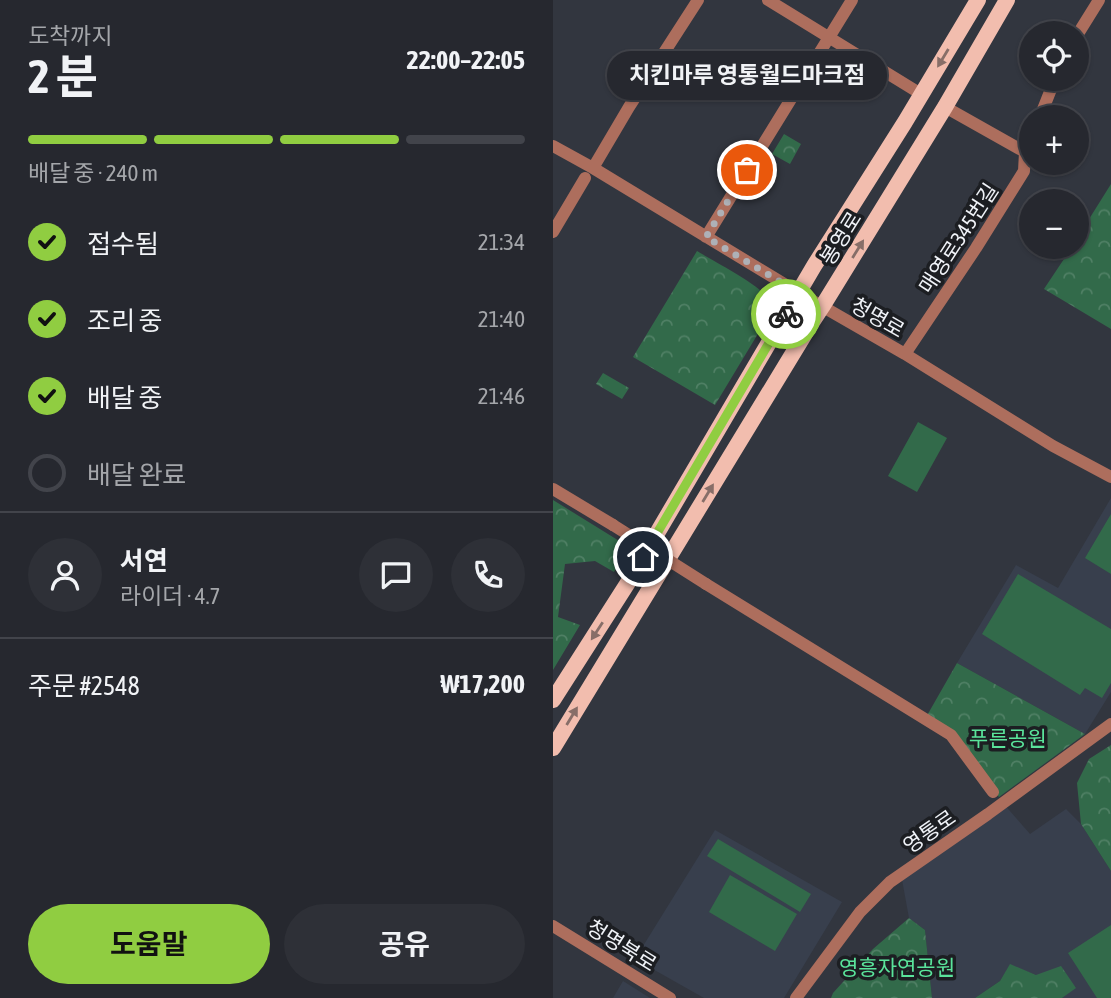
<!DOCTYPE html>
<html lang="ko">
<head>
<meta charset="utf-8">
<style>
  body { margin:0; font-family:"Asap Condensed","Noto Sans KR",sans-serif; background:#2e3037; color:#f1f3f6; height:100vh; display:flex; flex-direction:column; font-size:26px; white-space:nowrap }
  * { box-sizing:border-box; margin:0 }
  p { font-size:23px; color:#a4a6aa }
  .icon { flex:none; width:38px; height:38px; fill:none; stroke:currentColor; stroke-width:2; stroke-linecap:round; stroke-linejoin:round }
  .map { position:relative; flex:1; overflow:hidden }
  .side { display:flex; flex-direction:column; background:#26282f; width:553px }
  .side>* { flex:none }
  .controls { position:absolute; left:466px; top:21px; display:grid; gap:14px }
  .controls a { display:grid; place-items:center; width:70px; height:70px; border-radius:50%; background:#26282f; box-shadow:0 2px 5px #0004,0 0 0 2px #42444b; font-size:35px }
  .pin { position:absolute; display:grid; place-items:center; width:60px; height:60px; color:#fff; margin:-30px; border:4px solid #fff; border-radius:50%; box-shadow:0 2px 7px #0007 }
  .courier { position:absolute; display:grid; place-items:center; width:70px; height:70px; margin:-35px; border:5px solid #90cd41; border-radius:50%; background:#fff; color:#222; box-shadow:0 2px 9px #0007 }
  .bubble { position:absolute; height:49px; border-radius:24px; background:#26282f; box-shadow:0 2px 5px #0004,0 0 0 2px #42444b; font-size:23px; font-weight:700; line-height:49px; text-align:center }
  .overview em { font-style:normal; font-weight:700 }
  .overview div { display:flex; flex-direction:column-reverse }
  .overview { display:flex; align-items:center; justify-content:space-between; height:119px; padding:0 28px }
  h1 { font-size:46px; font-weight:700; line-height:52px }
  .bar { display:grid; grid-template-columns:repeat(4,1fr); gap:10px 7px; align-content:center; height:84px; padding:0 28px }
  .bar i { height:9px; border-radius:5px; background:#42444b }
  .bar .on { background:#90cd41 }
  .bar p { grid-column:span 4 }
  .line { display:flex; align-items:center; gap:18px; padding:0 28px; border-top:2px solid #42444b }
  .line div { flex:1 }
  .round { display:grid; place-items:center; flex:none; width:74px; height:74px; border-radius:37px; background:#2e3037 }
  ol { padding:0 28px; list-style:none }
  li { display:flex; align-items:center; gap:21px; height:77px }
  li p { margin-inline-start:auto }
  li .icon { padding:7px; border-radius:50%; background:#90cd41; color:#111; stroke-width:4 }
  li:last-child { color:#a4a6aa }
  li i { width:38px; height:38px; border:4px solid #42444b; border-radius:50% }
  .primary-button { display:flex; gap:14px; margin-top:auto; padding:14px 28px }
  .primary-button a { flex:1; height:80px; border-radius:42px; background:#90cd41; color:#111; font-size:28px; font-weight:700; line-height:80px; text-align:center }
  .primary-button a+a { background:#2e3037; color:#f1f3f6 }
  main { display:flex; flex:1; min-height:0 }
  .map>svg:first-child { display:block }
  .built { fill:#383f4d }
  .grass { fill:#326a4a }
  .forest { fill:url(#forest-crowns) }
  .lines { fill:none; stroke-linecap:round; stroke-linejoin:round }
  .minor { stroke:#ad6e5d; stroke-width:12 }
  .major { stroke:#f2bdae; stroke-width:16 }
  .minor-bridge { stroke:#ad6e5d; stroke-width:12 }
  .oneway { fill:#876e68 }
  .done { stroke:#aeb1b7; stroke-width:7; stroke-dasharray:0 12.6 }
  .route { stroke:#90cd41; stroke-width:9 }
  .labels { text-anchor:middle; dominant-baseline:central; stroke-width:7; stroke-linejoin:round; paint-order:stroke }
  .street-label { font-size:21px; fill:#f0f3f8; stroke:#1c1e22 }
  .park-label { font-size:21px; fill:#5ae49b; stroke:#1c1e22 }
</style>
</head>
<body>
<main>
<section class="side">
<div class="overview"><div><h1>2 분</h1><p>도착까지</p></div><em>22:00–22:05</em></div>
<div class="bar"><i class="on"></i><i class="on"></i><i class="on"></i><i></i><p>배달 중 · 240 m</p></div>
<ol>
<li><svg class="icon" aria-label="check" viewBox="0 0 24 24"><path d="M5 12l5 5 9-10"/></svg>접수됨<p>21:34</p></li>
<li><svg class="icon" aria-label="check" viewBox="0 0 24 24"><path d="M5 12l5 5 9-10"/></svg>조리 중<p>21:40</p></li>
<li><svg class="icon" aria-label="check" viewBox="0 0 24 24"><path d="M5 12l5 5 9-10"/></svg>배달 중<p>21:46</p></li>
<li><i></i>배달 완료</li>
</ol>
<div class="line" style="height:126px"><a class="round"><svg class="icon" aria-label="person" viewBox="0 0 24 24"><circle cx="12" cy="8" r="4"/><path d="M4 21q1-7 8-7t8 7"/></svg></a><div><b>서연</b><p>라이더 · 4.7</p></div><a class="round"><svg class="icon" aria-label="chat" viewBox="0 0 24 24"><path d="M4 5h16v11H9l-5 4z"/></svg></a><a class="round"><svg class="icon" aria-label="phone" viewBox="0 0 24 24"><path d="M5 4h4l2 5-3 2q2 4 5 5l2-3 5 2v4C11 20 4 13 5 4z"/></svg></a></div>
<div class="line" style="height:91px"><div>주문 #2548</div><b>₩17,200</b></div>
<div class="primary-button"><a>도움말</a><a>공유</a></div>
</section>
<div class="map">
<svg width="558" height="998" viewBox="0 0 558 998">
  <defs>
    <pattern id="forest-crowns" width="20" height="18" patternUnits="userSpaceOnUse" patternTransform="scale(1.75)"><rect width="20" height="18" fill="#326a4a"/><path d="M2 6a3 3 0 1 1 6 0M12 15a3 3 0 1 1 6 0" fill="none" stroke="#508065"/></pattern>
  </defs>
  <rect width="100%" height="100%" fill="#32363f"/>
  <path class="built" d="M558,498V692L532,734L404,663L463,565L505,588Z
    M450,803L477,834L513,809L528,824L558,871V998H509L523,987L483,975L457,965L447,981L422,998H379L372,930L356,918L348,874Z
    M162,830L289,902L231,998H151L82,959Z
    M70,981L97,998H60Z"/>
  <path class="grass" d="M365,422L394,438L364,492L335,476Z
    M558,514V574L532,558Z
    M465,574L558,629V683L549,698L532,688L527,695L429,634Z
    M165,839L258,894L247,912L154,856Z
    M177,875L244,914L222,951L156,912Z
    M558,925V998H544L515,953Z"/>
  <path class="forest" d="M231,134L248,144L237,164L219,154Z
    M558,184V329L491,289L519,247H523V240Z
    M144,251C157,259 206,285 213,296C219,304 215,313 212,322L162,405L80,357Z
    M50,373L76,388L69,399L43,384Z
    M0,500L76,547L61,572L42,561L12,564L5,617L27,625L0,670Z
    M404,663L532,734L446,797L398,735L372,719Z
    M558,745V871L528,824L524,783L536,759Z
    M356,918L372,930L379,998H278L280,993L320,949Z
    M457,964L483,975L508,966L523,988L509,998H422L447,981Z"/>
  <g class="lines">
    <path class="minor" d="M215,0L368,94
      M523,37L546,0
      M392,107L472,152
      M487,117L502,79
      M0,146L40,168L246,293L352,354L500,446L558,477
      M40,168L76,107L145,0
      M0,232L32,178
      M153,237L299,0
      M352,354L423,248L471,171L472,152L478,139
      M0,489L60,525
      M153,584L398,735L440,792
      M0,926L117,998
      M243,998L307,912L337,882L435,814L558,724"/>
    <path class="major" d="M0,700L76,581L261,266L352,122L425,0
      M0,748L256,327L269,307L392,107L454,0"/>
    <path class="minor-bridge" d="M60,525L153,584"/>
  </g>
  <defs><path id="oneway-solid" d="M-6-.8H1V-3.2L6.5 0L1 3.2V.8H-6Z" transform="scale(1.75)"/></defs>
  <g class="oneway">
    <use href="#oneway-solid" transform="translate(390 58) rotate(121)"/>
    <use href="#oneway-solid" transform="translate(305 249) rotate(-58)"/>
    <use href="#oneway-solid" transform="translate(155 493) rotate(-59)"/>
    <use href="#oneway-solid" transform="translate(44 631) rotate(123)"/>
    <use href="#oneway-solid" transform="translate(19 716) rotate(-59)"/>
  </g>
  <g class="lines">
    <path class="done" d="M194,170L153,237L246,293L233,314"/>
    <path class="route" d="M90,557L233,314"/>
  </g>
  <g class="labels">
    <g class="street-label">
      <text transform="translate(287 238) rotate(-58)">봉영로</text>
      <text transform="translate(405 238) rotate(-57)">매영로345번길</text>
      <text transform="translate(325 317) rotate(30)">청명로</text>
      <text transform="translate(376 831) rotate(-35)">영통로</text>
      <text transform="translate(69 945) rotate(32)">청명북로</text>
    </g>
    <g class="park-label">
      <text x="455" y="738">푸른공원</text>
      <text x="344" y="967">영흥자연공원</text>
    </g>
  </g>
</svg>
<div class="controls">
<a><svg class="icon" aria-label="locate" viewBox="0 0 24 24"><circle cx="12" cy="12" r="6"/><path d="M12 2v4M12 18v4M2 12h4M18 12h4"/></svg></a>
<a>+</a>
<a>−</a>
</div>
<div class="pin" style="left:194px;top:170px;background:#ea580c"><svg class="icon" aria-label="bag" viewBox="0 0 24 24"><path d="M5 8h14l-1 12H6zM9 8a3 3 0 0 1 6 0"/></svg></div>
<div class="pin" style="left:90px;top:557px;background:#1f2937"><svg class="icon" aria-label="home" viewBox="0 0 24 24"><path d="M3 11l9-7 9 7M6 9v11h12V9"/></svg></div>
<div class="courier" style="left:233px;top:314px"><svg class="icon" aria-label="bike" viewBox="0 0 24 24"><circle cx="6" cy="16" r="4"/><circle cx="18" cy="16" r="4"/><path d="M6 16l4-8h5l3 8M10 8l3 8H6M13 5h3"/></svg></div>
<div class="bubble" style="left:54px;top:51px;width:280px">치킨마루 영통월드마크점</div>
</div>
</main>
</body>
</html>
